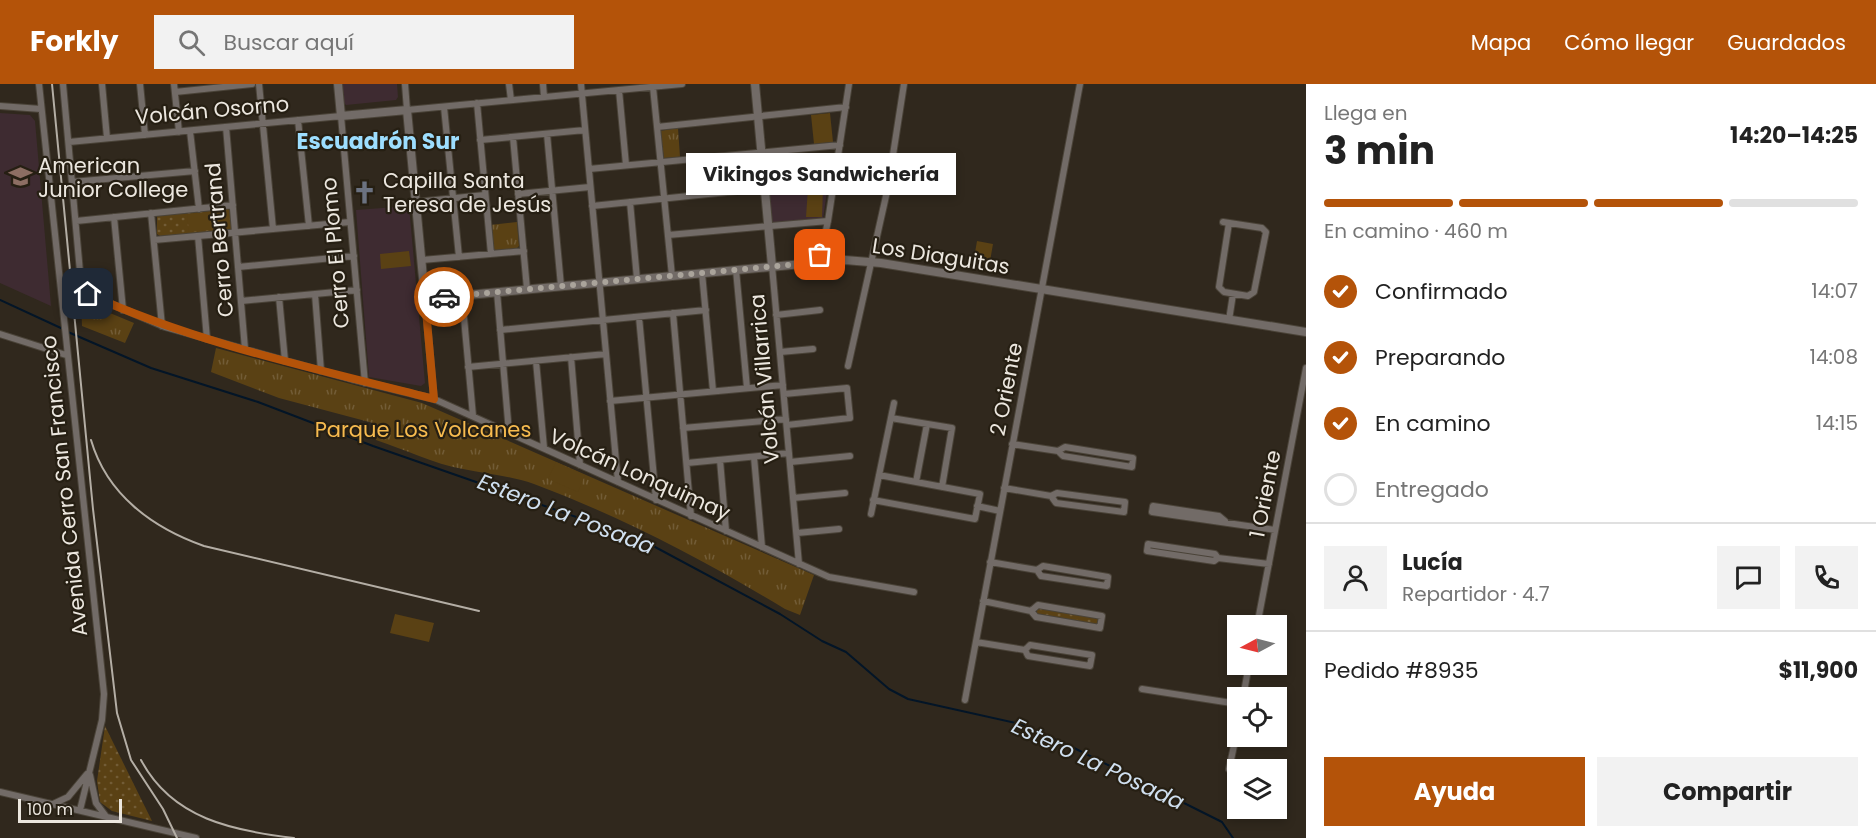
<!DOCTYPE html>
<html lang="es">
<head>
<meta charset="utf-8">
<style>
  body { margin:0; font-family:Poppins,sans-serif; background:#f2f2f2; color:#222; height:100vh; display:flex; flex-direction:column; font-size:22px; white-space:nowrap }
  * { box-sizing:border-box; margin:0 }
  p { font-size:20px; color:#767676 }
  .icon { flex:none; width:33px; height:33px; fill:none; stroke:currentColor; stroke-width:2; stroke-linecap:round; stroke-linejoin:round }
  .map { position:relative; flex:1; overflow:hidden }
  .sheet { display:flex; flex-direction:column; background:#fff; width:570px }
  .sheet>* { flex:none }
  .needle { width:39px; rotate:263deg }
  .controls { position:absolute; left:1227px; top:531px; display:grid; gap:12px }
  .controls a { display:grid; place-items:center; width:60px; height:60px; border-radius:0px; background:#fff; box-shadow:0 3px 9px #0003; font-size:30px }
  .scale { position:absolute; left:18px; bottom:15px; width:104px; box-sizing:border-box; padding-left:6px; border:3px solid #ece7df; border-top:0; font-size:16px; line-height:21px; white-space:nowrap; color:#ece7df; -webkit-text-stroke:4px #261f13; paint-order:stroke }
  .pin { position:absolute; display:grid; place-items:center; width:51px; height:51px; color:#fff; margin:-26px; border-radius:12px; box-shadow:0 3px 9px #0006 }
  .courier { position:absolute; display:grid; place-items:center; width:60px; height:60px; margin:-30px; border:4px solid #b45309; border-radius:50%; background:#fff; color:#222; box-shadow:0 2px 8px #0007 }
  .bubble { position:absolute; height:42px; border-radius:0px; background:#fff; box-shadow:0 3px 9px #0003; font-size:20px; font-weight:700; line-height:42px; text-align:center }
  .head em { font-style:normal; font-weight:700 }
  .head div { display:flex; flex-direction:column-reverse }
  .head { display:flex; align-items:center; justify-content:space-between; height:102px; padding:0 18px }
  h1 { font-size:39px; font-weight:700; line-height:45px }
  .bar { display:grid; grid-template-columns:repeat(4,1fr); gap:9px 6px; align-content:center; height:72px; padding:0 18px }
  .bar i { height:8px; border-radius:4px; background:#e0e0e0 }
  .bar .on { background:#b45309 }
  .bar p { grid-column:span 4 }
  .line { display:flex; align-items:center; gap:15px; padding:0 18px; border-top:2px solid #e0e0e0 }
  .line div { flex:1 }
  .round { display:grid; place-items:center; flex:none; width:63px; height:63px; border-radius:0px; background:#f2f2f2 }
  ol { padding:0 18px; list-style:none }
  li { display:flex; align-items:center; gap:18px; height:66px }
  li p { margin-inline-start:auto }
  li .icon { padding:6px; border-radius:50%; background:#b45309; color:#fff; stroke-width:4 }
  li:last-child { color:#767676 }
  li i { width:33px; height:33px; border:3px solid #e0e0e0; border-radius:50% }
  .action { display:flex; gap:12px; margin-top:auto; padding:12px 18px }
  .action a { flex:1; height:69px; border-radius:0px; background:#b45309; color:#fff; font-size:24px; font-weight:700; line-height:69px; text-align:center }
  .action a+a { background:#f2f2f2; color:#222 }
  header { display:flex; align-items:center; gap:36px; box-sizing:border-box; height:84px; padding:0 30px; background:#b45309; color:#fff }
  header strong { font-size:28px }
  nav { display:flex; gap:33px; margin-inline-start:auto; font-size:21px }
  .search { width:420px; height:54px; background:#f2f2f2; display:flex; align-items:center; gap:15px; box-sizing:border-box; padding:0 21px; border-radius:0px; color:#767676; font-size:22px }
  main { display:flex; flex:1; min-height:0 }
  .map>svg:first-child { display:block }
  .commercial { fill:#3e2b31 }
  .grass { fill:url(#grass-dots) }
  .park { fill:url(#park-tufts) }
  .pitch { fill:#5a4114 }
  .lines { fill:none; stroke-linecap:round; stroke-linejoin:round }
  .stream { stroke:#031527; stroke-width:2 }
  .minor-casing { stroke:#4a4338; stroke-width:8 }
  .tertiary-casing { stroke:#4a4338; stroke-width:10 }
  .minor { stroke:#726b67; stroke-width:6 }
  .tertiary { stroke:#726b67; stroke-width:8 }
  .rail { stroke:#b4aea5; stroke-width:2 }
  .done { stroke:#aaa49b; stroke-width:6; stroke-dasharray:0 10.8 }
  .route { stroke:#b45309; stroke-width:8 }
  .labels { text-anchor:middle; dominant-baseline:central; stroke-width:4.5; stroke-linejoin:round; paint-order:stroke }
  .street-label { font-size:21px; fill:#ece7df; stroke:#261f13 }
  .poi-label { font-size:21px; fill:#ece7df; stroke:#261f13; text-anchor:start }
  .park-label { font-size:21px; fill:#f7bb4f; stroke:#261f13 }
  .neighbourhood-label { font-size:22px; font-weight:bold; fill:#9ddeff; stroke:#261f13 }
  .water-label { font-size:22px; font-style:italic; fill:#d0e0f0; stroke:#261f13 }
</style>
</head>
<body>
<header>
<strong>Forkly</strong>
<div class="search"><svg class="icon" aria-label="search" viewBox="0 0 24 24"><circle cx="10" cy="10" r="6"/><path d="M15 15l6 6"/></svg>Buscar aquí</div>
<nav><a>Mapa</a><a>Cómo llegar</a><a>Guardados</a></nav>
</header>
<main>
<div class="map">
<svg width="1306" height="754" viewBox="0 0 1306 754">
  <defs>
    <pattern id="grass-dots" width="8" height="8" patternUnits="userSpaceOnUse" patternTransform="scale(1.5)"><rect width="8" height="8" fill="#5a4114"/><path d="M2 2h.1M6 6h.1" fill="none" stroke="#725c36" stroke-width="1.8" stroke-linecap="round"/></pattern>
    <pattern id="park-tufts" width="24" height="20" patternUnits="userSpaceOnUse" patternTransform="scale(1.5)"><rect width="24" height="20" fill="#5a4114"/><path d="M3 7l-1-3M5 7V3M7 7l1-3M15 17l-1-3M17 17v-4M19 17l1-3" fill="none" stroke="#725c36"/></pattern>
  </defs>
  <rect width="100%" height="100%" fill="#30281d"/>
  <path class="commercial" d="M342,0H397L398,13L396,16L346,21L343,18Z
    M0,29L30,31L35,37L51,222L0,199Z
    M828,100L823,135L772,139L768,106Z
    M409,122L425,299L421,302L369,293L356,126Z"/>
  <path class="grass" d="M228,125L231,127V146L160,152L157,150V132Z
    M1038,521L1102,532L1100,544L1036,533Z
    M105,642L152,737L112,727L100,718L97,697Z"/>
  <path class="park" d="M678,44L680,73L664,74L660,47Z
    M517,138L519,162L516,165L497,167L491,163L490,141Z
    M81,217L134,239L125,259L82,242Z
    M216,264L422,319L814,491L800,531L785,525C704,476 622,433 534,400C511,392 487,390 463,385C434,380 404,365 376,356L373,339L279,314L211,288Z"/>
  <path class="pitch" d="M830,29L833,58L814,60L811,31Z
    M808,104H823L822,133H806Z
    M220,127L221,145L189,148L187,130Z
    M977,157L993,160L989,183L973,180Z
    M409,167L411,182L381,185L380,170Z
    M556,378L585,391L578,408L548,395Z
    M395,530L434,539L429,558L390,549Z"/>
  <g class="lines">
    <path class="stream" d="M0,216L63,245
      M68,248L151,284L258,318L373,362L642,456L780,530L822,557L846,568L889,605L908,615L1020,640L1074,664L1222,738L1233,754"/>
    <defs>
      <path id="minor" d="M39,0L104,610L102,636L80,726
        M63,0L81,199L88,210L165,243L351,295L434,315L829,493L914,508
        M102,0L107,54
        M140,0L145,51
        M174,0L179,48
        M259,0L273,145
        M405,0L407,26L682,0
        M509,0L511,16
        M543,0L544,13
        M581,0L618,398
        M653,3L672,192
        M619,6L626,81
        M175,8L252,0
        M477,19L491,170
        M0,22L41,25
        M444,23L459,173
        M298,36L309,142
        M226,43L245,265
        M657,43L846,23
        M190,47L199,125
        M547,50L561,202
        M513,53L527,205
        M480,56L585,46
        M69,58L341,32L365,299
        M589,85L840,61
        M72,98L195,87
        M518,110L590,103
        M416,118L485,111
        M630,118L637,195
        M592,122L835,97
        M151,129L162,242
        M114,133L123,226
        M76,137L233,121
        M1223,138L1262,144L1266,148L1254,208L1248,212L1224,208L1219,203L1229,139
        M668,151L828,137
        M198,152L207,255
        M154,156L350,138
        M422,176L524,167
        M819,178L828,137L849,0
        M772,182L799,480
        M238,183L354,172
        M736,186L747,304
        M702,189L713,307
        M497,208L509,349
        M315,210L321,287
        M462,212L473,332
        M279,213L285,277
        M425,215L434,315
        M241,217L357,206
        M673,229L691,432
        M776,231L820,226
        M639,233L656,416
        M1229,236L1233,210
        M500,246L706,226
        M0,250L66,271
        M780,268L813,265
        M571,273L580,381
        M536,277L544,364
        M848,282L888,103L904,0
        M468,283L606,270
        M784,310L847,304L850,334L787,341
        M610,317L783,301
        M891,334L952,344L942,403
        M683,344L786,335
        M1012,360L1058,367
        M1065,363L1133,374L1132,383L1063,372L1058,367Z
        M754,373L762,463
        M720,376L726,447
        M790,378L850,372
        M687,379L789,369
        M916,398L927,340
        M1004,404L1051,412
        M1057,409L1125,418L1124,428L1056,419L1051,412Z
        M793,414L845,409
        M873,416L975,435L980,410L879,391
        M977,422L1000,427
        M871,430L894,319
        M1225,437L1219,432L1153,422L1152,428L1275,446
        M797,449L839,445
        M1218,474L1214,477L1147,467L1148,460L1215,470L1218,474L1269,480
        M990,478L1037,486
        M1043,482L1108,493L1107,502L1041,492L1037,486Z
        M983,517L1031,527
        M1038,521L1102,532L1100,544L1036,533L1031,527Z
        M1257,542L1306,284
        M976,558L1025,566
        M1030,561L1092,571L1090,582L1028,572L1025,566Z
        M1142,605L1238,620
        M1243,614L1249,580
        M965,616L1080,0
        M1229,685L1238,643
        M90,691L96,719L105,731
        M0,708L196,754
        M53,720L68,713L87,690"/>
      <path id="tertiary" d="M338,0L341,32L407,26L425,215L845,176L881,179L1306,248
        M755,0L772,182"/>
    </defs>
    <use href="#minor" class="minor-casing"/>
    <use href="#tertiary" class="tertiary-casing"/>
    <use href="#minor" class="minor"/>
    <use href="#tertiary" class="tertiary"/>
    <path class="rail" d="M52,0L93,425L117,629L131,676L163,725L177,754
      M91,356C107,411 153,444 204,462L479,527
      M141,676C172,735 234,747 294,754"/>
  </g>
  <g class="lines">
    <path class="done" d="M444,213L819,178L820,171"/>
    <path class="route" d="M88,210C198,260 317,285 434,315L425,215L444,213"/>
  </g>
  <defs>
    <symbol id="school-bare" viewBox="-9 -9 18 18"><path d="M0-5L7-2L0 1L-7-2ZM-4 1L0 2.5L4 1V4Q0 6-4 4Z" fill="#8d6e63" stroke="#261f13" stroke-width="2.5" paint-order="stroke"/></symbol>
    <symbol id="church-bare" viewBox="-9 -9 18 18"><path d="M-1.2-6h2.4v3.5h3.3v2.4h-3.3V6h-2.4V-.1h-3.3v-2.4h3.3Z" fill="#6b7280" stroke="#261f13" stroke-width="2.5" paint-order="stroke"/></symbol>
  </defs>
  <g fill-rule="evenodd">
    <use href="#school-bare" x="4" y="76" width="33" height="33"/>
    <use href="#church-bare" x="348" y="92" width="33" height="33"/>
  </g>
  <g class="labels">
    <g class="street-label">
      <text transform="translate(212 26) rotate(-5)">Volcán Osorno</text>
      <text transform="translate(219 156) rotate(-95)">Cerro Bertrand</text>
      <text transform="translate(335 169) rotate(-95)">Cerro El Plomo</text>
      <text transform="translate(941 172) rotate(9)">Los Diaguitas</text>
      <text transform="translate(764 295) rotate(-95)">Volcán Villarrica</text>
      <text transform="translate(1006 305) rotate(-79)">2 Oriente</text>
      <text transform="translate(640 390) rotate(24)">Volcán Lonquimay</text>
      <text transform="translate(64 402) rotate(-96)">Avenida Cerro San Francisco</text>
      <text transform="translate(1265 410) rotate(-79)">1 Oriente</text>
    </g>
    <g class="poi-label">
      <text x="38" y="81">American<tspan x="38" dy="24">Junior College</tspan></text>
      <text x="383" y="96">Capilla Santa<tspan x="383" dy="24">Teresa de Jesús</tspan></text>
    </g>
    <g class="park-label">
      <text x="423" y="345">Parque Los Volcanes</text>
    </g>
    <g class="neighbourhood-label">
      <text x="378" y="57">Escuadrón Sur</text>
    </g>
    <g class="water-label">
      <text transform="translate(566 430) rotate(21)">Estero La Posada</text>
      <text transform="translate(1098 680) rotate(25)">Estero La Posada</text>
    </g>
  </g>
</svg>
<div class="controls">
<a><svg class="needle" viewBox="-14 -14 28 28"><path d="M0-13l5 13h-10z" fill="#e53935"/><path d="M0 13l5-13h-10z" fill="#767676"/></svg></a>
<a><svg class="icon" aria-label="locate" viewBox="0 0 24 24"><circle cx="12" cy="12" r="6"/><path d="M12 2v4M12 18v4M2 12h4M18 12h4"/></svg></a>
<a><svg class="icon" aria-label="layers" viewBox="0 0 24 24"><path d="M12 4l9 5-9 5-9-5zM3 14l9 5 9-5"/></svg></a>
</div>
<div class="scale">100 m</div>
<div class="pin" style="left:820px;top:171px;background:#ea580c"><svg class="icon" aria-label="bag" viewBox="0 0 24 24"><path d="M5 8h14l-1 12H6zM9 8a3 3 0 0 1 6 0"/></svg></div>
<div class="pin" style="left:88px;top:210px;background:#1f2937"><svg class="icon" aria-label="home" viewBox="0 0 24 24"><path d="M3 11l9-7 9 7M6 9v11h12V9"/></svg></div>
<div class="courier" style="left:444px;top:213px"><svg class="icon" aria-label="car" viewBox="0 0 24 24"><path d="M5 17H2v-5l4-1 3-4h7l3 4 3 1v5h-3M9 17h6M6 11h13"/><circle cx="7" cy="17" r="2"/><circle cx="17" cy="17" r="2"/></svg></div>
<div class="bubble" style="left:686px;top:69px;width:270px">Vikingos Sandwichería</div>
</div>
<section class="sheet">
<div class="head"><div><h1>3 min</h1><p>Llega en</p></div><em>14:20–14:25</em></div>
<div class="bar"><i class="on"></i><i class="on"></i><i class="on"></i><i></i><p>En camino · 460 m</p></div>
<ol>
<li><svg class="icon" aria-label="check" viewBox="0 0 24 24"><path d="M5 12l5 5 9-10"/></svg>Confirmado<p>14:07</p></li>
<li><svg class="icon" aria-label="check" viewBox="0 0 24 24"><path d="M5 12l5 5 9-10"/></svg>Preparando<p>14:08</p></li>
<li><svg class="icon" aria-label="check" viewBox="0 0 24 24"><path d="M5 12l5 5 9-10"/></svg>En camino<p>14:15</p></li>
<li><i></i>Entregado</li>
</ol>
<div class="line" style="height:108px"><a class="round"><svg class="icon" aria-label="person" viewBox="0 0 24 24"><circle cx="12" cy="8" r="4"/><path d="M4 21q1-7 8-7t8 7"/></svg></a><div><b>Lucía</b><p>Repartidor · 4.7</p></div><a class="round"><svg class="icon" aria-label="chat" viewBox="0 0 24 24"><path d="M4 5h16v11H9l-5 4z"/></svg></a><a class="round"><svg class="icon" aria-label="phone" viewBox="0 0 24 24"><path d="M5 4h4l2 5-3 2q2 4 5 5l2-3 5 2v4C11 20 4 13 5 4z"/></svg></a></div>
<div class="line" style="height:78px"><div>Pedido #8935</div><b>$11,900</b></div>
<div class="action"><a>Ayuda</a><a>Compartir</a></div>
</section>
</main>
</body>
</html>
